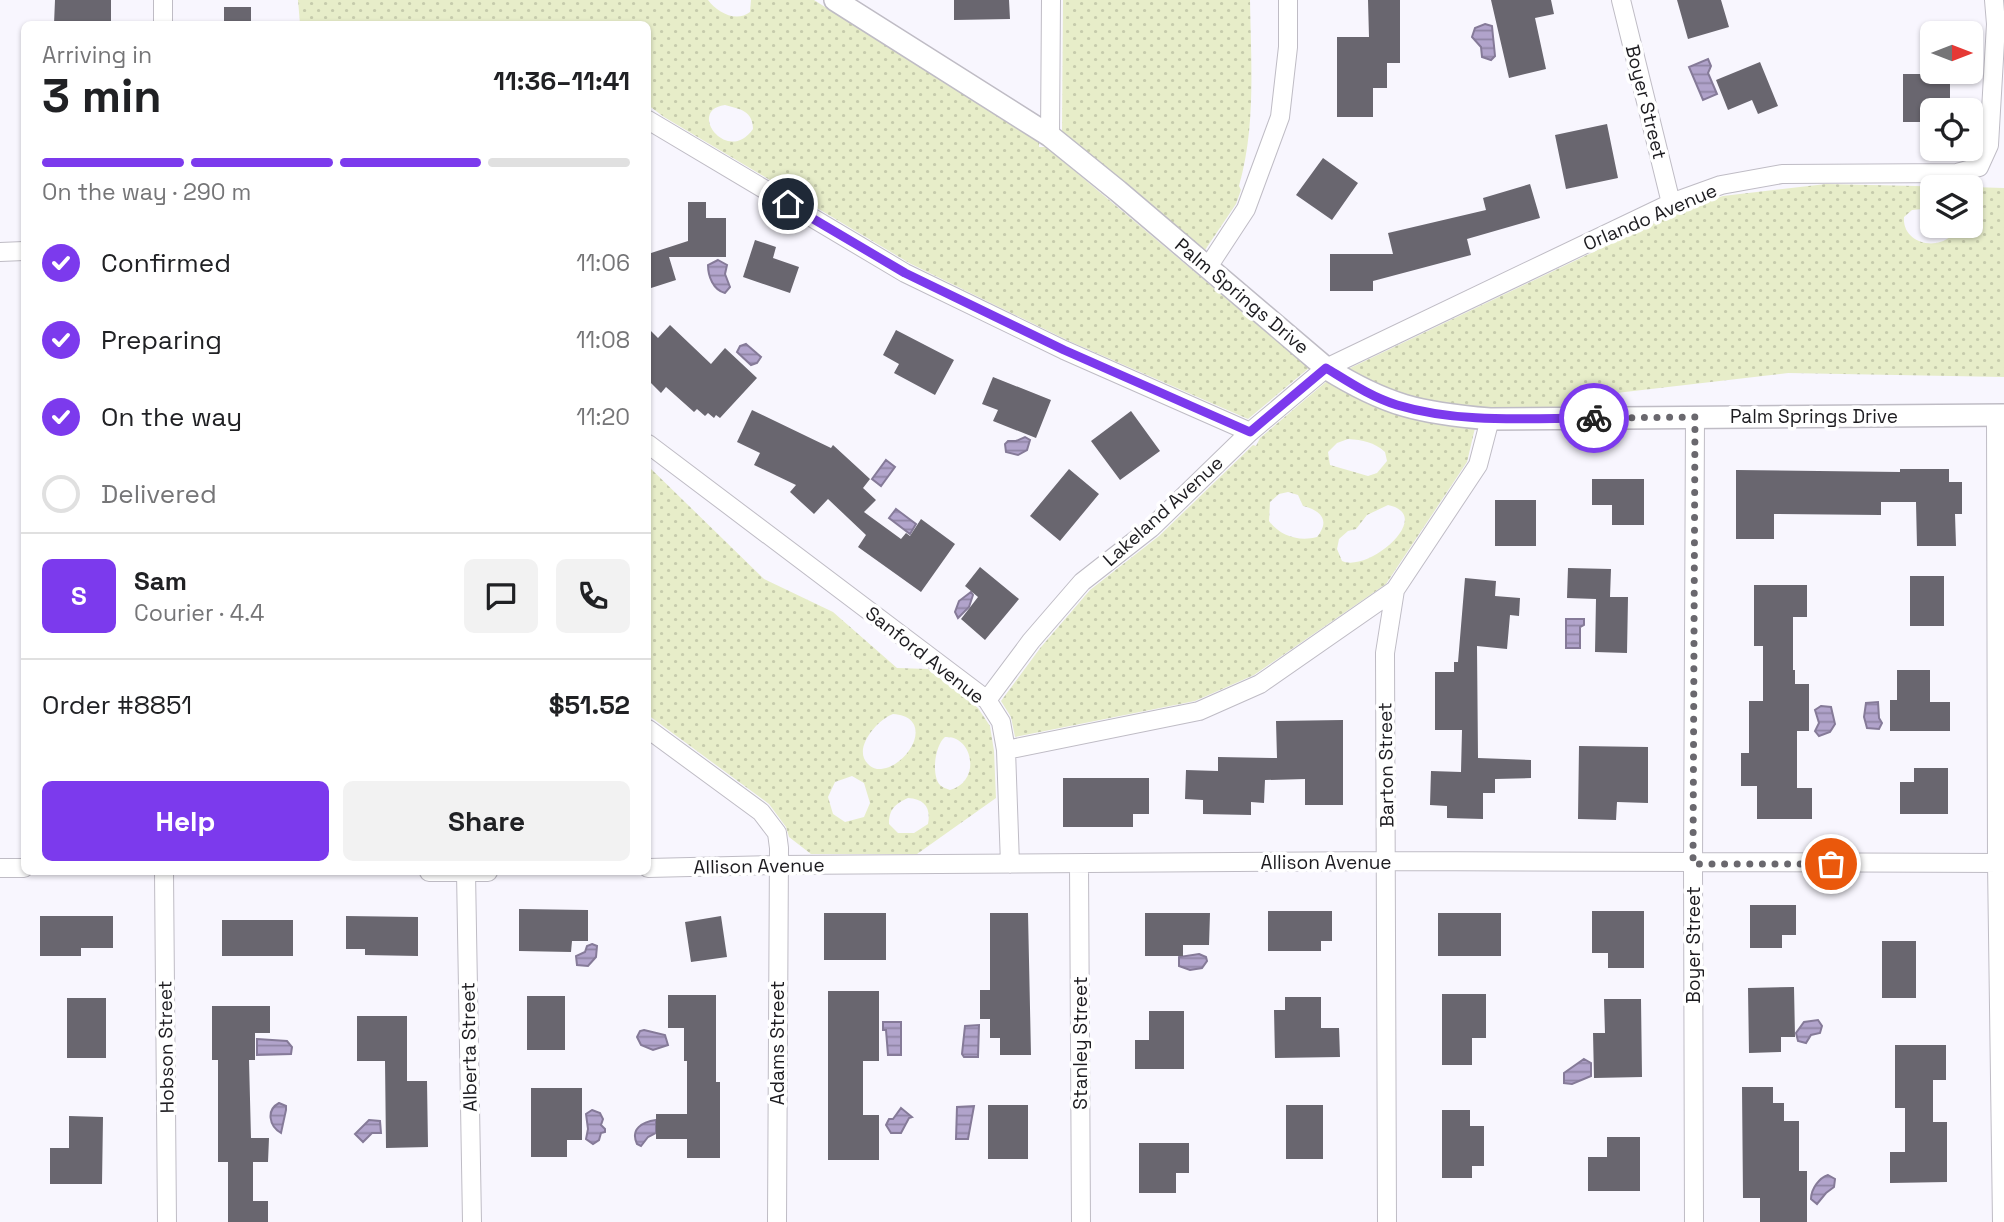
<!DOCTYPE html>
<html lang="en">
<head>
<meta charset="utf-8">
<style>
  body { margin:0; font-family:"Space Grotesk",sans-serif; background:#f2f2f2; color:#202124; height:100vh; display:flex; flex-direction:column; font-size:26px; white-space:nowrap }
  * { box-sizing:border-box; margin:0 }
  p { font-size:23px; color:#757577 }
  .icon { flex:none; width:38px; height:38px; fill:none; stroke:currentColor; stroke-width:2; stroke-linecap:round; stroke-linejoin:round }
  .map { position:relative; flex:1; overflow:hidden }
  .drawer { position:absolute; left:21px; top:21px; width:630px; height:854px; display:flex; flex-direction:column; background:#fff; border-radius:10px; box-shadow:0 2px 5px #0004 }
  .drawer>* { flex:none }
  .needle { width:46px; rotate:90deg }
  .fabs { position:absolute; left:1920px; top:21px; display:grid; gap:14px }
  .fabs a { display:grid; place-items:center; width:63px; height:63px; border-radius:10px; background:#fff; box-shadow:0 2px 5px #0004; font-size:35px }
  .pin { position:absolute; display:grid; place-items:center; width:60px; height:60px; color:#fff; margin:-30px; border:4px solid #fff; border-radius:50%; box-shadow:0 2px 7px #0007 }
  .courier { position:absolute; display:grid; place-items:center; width:70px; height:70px; margin:-35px; border:5px solid #7c3aed; border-radius:50%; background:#fff; color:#222; box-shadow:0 2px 9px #0007 }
  .summary em { font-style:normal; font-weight:600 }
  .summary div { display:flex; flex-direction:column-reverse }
  .summary { display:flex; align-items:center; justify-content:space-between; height:119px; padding:0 21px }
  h1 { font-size:46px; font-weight:600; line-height:52px }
  .bar { display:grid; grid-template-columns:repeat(4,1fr); gap:10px 7px; align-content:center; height:84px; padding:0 21px }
  .bar i { height:9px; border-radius:5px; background:#e0e0e0 }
  .bar .active { background:#7c3aed }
  .bar p { grid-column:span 4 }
  .line { display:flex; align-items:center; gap:18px; padding:0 21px; border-top:2px solid #e0e0e0 }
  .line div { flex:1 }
  .round { display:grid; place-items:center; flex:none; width:74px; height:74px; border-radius:10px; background:#f2f2f2 }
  ol { padding:0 21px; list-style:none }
  li { display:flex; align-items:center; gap:21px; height:77px }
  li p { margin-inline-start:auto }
  li .icon { padding:7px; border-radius:50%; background:#7c3aed; color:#fff; stroke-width:4 }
  li:last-child { color:#757577 }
  li i { width:38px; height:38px; border:4px solid #e0e0e0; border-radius:50% }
  .primary-button { display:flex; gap:14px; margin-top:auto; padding:14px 21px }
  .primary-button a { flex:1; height:80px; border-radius:10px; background:#7c3aed; color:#fff; font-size:28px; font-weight:600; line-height:80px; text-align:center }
  .primary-button a+a { background:#f2f2f2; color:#202124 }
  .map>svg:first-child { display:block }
  .grass { fill:url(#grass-dots); fill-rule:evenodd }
  .water { fill:url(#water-rules); stroke:#857a98; stroke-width:2 }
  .building { fill:#69666f }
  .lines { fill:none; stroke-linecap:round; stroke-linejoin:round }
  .minor-casing { stroke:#bfbcc5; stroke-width:20 }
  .tertiary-casing { stroke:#bfbcc5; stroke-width:24 }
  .minor { stroke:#fff; stroke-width:18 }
  .tertiary { stroke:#fff; stroke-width:21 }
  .done { stroke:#6a686e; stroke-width:7; stroke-dasharray:0 12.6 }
  .route { stroke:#7c3aed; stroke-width:9 }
  .labels { text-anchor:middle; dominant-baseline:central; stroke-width:7; stroke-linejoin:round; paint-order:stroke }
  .street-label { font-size:19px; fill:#1d1c20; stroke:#fff }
</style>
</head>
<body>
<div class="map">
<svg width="2004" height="1222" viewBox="0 0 2004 1222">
  <defs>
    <pattern id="grass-dots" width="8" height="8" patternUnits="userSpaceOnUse" patternTransform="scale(1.75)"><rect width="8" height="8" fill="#e7edc9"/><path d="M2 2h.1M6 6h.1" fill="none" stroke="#c6cbac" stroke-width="1.8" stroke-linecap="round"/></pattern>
    <pattern id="water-rules" width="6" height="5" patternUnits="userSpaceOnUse" patternTransform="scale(1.75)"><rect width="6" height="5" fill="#b1a3cb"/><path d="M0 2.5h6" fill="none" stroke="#8f84a4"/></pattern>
  </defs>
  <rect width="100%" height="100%" fill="#f8f6fe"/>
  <path class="grass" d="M298,0H708C717,12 736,23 750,12L751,0H814L1039,142V147H1046L1309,368L1248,419L1069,341L911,264L664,117L648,105V24H300ZM725,105C740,109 753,111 753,129C727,166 686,110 725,105Z
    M1063,0H1250C1251,62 1256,127 1239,186L1241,190L1236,204L1205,250L1062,132Z
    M1826,184L1960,187H1932V208L1912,210L1904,217C1902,241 1932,251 1950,237L1952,226H1970L1971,187L2004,188V377L1788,373L1599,395C1592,399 1583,405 1575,408C1562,411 1545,408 1531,408C1467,409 1405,404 1348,369L1675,213L1723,196Z
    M1327,381C1378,413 1416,422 1475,428L1467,462L1386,584L1254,675L1195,701L1015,737L1011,717L1001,701L1041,647L1090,590L1159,536L1253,445L1256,446L1260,438ZM1348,439C1363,440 1374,442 1385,452L1387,461L1377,473L1368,476L1330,465L1328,452L1337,443ZM1288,492L1298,495L1303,506C1320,510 1331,520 1317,537C1299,542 1280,536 1269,521L1270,502L1279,494ZM1388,505C1436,515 1369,573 1342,561L1337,549L1339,539L1348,531L1356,529L1367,515Z
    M648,466L764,579L833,612L897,668L928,669L978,708L990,726L994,751L996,798L917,854H811L789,837L786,827L769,804L648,715ZM893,714C938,717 907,771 877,769C873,768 871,767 868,764C852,749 877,720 893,714ZM945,737C973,735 982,781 950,790C947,789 942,787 940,785C931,775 935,745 945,737ZM852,776L864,783L870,803L864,817L845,822L833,814L828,797L835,782ZM908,798C925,799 931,808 928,824L914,833H898L889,824C889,809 895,804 908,798Z"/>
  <path class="water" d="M1485,24L1492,26C1493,37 1494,45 1495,56L1491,60L1482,57L1481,47L1472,37L1475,28Z
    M1708,59L1711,66L1708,73L1717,94L1703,100L1689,67Z
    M718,260L727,265L725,274L730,287L725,293C713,290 708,276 708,265Z
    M746,344L761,357L757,363L751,365L737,352L740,346Z
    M1025,437L1030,440L1027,450L1018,455L1006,452L1005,444L1008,441H1016Z
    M886,460L895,467L881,486L872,479Z
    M896,509L916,524L910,534L889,518Z
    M971,592L973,595L969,607L958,618L955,612L959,601Z
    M1566,619H1584V625L1580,627V648H1566Z
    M1878,702L1879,718L1882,723L1879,729L1867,728L1864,717L1866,703Z
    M1821,706L1831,707L1835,724L1830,732L1819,736L1815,731L1819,723L1815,710Z
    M592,944L597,946L596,957L588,966L577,965L576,956L585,952L587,946Z
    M1199,954L1206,957L1207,961L1202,968L1190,970L1179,966V957Z
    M1818,1020L1822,1026L1820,1033L1811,1035L1806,1043L1798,1041L1796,1033L1804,1022Z
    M883,1022H901V1055H888L886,1030H883Z
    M979,1025L978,1057H964L962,1054L965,1026Z
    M644,1030L665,1035L668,1045L653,1050L641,1045L637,1037L640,1031Z
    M257,1039L287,1041L292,1047L291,1054L257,1055Z
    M1584,1059L1591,1063V1076L1572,1084L1564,1083V1073Z
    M279,1103L286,1106V1110L281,1133C269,1126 266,1110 279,1103Z
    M974,1106L968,1139H956L957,1107Z
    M901,1108L912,1117L909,1118L901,1133H891L886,1125L889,1119H893Z
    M592,1110L600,1113L603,1119L601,1125L605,1129V1132L601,1133L599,1140L593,1144L586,1139L588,1129L586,1114Z
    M369,1120L380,1121L381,1133H372L363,1142L355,1134Z
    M656,1120V1133L648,1137L641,1146L637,1144C630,1129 642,1122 656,1120Z
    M1828,1175L1835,1179L1834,1187L1826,1193L1817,1204L1811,1199C1811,1189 1819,1178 1828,1175Z"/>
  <path class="building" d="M55,0H111V24H54Z
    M954,0H1009L1010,19L954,20Z
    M1368,0H1400V63H1387V88H1373V117H1337V37H1369Z
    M1491,0H1551L1554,14L1535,18L1546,69L1509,78Z
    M1677,0H1721L1729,27L1688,39Z
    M224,7H251V24H224Z
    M1760,62L1778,106L1758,114L1752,100L1728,110L1716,80Z
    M1903,74H1950V110H1932V122H1903Z
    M1607,124L1618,178L1566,189L1555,135Z
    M1323,158L1358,183L1332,220L1296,195Z
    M1530,184L1540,218L1467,239L1471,255L1373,281V291H1330V254H1393L1388,233L1486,210L1483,198Z
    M688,202H706V218H726V257H669L676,280L648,289V254L688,241Z
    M755,240L776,247L773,258L799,267L790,293L743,277Z
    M670,325L711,364L725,348L757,378L720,418L716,415L714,418L708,413L705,416L697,409L694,412L666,387L661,393L648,380V328L658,338Z
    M896,330L954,360L935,395L894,373L899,364L883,355Z
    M993,377L1051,400L1036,438L993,421L998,410L982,404Z
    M752,410L831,448L833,445L870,479L863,488L876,500L864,512L901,539L906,533L910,536L921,519L955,544L921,592L858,547L866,535L828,499L814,514L790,492L796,485L754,465L760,453L737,442Z
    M1131,411L1160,451L1120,480L1091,441Z
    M1069,469L1099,494L1060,541L1030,516Z
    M1900,469H1949V482H1962V514H1955L1956,546H1917L1916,502H1881V515L1774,514V539H1736V470L1900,472Z
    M1592,479H1644V525H1612V505H1592Z
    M1495,500H1536V546H1495Z
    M980,567L1019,599L985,640L961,619L978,597L965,586Z
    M1568,568L1611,569L1610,597H1628L1627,653L1595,652L1596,599L1567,598Z
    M1910,576H1944V626H1910Z
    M1465,578L1496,581L1495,596L1520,598L1519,616L1510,615L1507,649L1477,646L1478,758L1531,760V778L1495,779V793H1483V819L1447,818V806L1430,805L1431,771L1461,772L1462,730H1435V672H1454V662H1458Z
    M1754,585H1807V617H1793V670H1795V684H1809V731H1797V788H1812V819H1757V786H1741V753H1749V701H1763V646H1754Z
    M1897,670H1930V702H1950V731H1890V700H1897Z
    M1343,720V805H1305V779L1265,780L1264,803L1251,802V815L1203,814V800L1185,799L1186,770L1218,771V757L1277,758L1276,721Z
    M1579,746L1648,747V803L1617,802L1616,820L1578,819Z
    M1914,768H1948V814H1900V782H1914Z
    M1063,778H1149V814H1133V827H1063Z
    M1750,905H1796V935H1782V948H1750Z
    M519,909L588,910V941H572L571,952L519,951Z
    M1268,911H1332V941H1321V951H1268Z
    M1592,911H1644V968H1608V953H1592Z
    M824,913H886V960H824Z
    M990,913H1028L1031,1055H1000V1038H990V1019H980V990H990Z
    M1145,913H1210L1209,945H1183V956H1145Z
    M1438,913H1501V956H1438Z
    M40,916H113V948H81V956H40Z
    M346,916L418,917V956L365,955V949H346Z
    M721,916L727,957L691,962L685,922Z
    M222,920H293V956H222Z
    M1882,941H1916V998H1882Z
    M1794,987L1795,1037H1781V1052L1749,1053L1748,988Z
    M828,991H879V1061H863V1115H879V1160H828Z
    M1442,994H1486V1038H1472V1065H1442Z
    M668,995H716V1082H720V1158H687V1139H656V1114H687V1061H684V1028H668Z
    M527,996H565V1050H527Z
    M1285,997H1321V1028H1339L1340,1057L1275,1058L1274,1010H1285Z
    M67,998H106V1058H67Z
    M1604,999H1641L1642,1077L1594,1078L1593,1033H1605Z
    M212,1006H270V1033H255V1060H249L251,1138H269L268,1162H253V1201H268V1222H228V1162H218V1060H212Z
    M1149,1011H1184V1069H1135V1040H1149Z
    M357,1016H407V1081H427L428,1147L386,1148L385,1061H357Z
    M1895,1045H1946V1080H1933V1122H1947V1182L1890,1183V1152H1905V1108H1895Z
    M1742,1087H1773V1103H1784V1121H1799V1171H1807V1222H1760V1198H1743Z
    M531,1088H582V1140H567V1157H531Z
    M988,1105H1028V1159H988Z
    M1286,1105H1323V1159H1286Z
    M1442,1110H1470V1126H1484V1166H1472V1178H1442Z
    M69,1116L103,1117L102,1184H50V1148H69Z
    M1607,1137H1640V1191H1588V1157H1607Z
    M1139,1143H1189V1173H1176V1193H1139Z"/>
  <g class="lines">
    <defs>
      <path id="minor" d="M163,0V24
        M1621,0L1671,203
        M648,120L905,273L1064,350L1250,432
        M1050,136L1051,0
        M0,252L24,251
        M1208,267L1246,209L1280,117L1288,47V0
        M1996,415L1997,863L2002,1222
        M648,444L987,700L1001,722L1006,750L1010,864
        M987,700L1031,641L1082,582L1151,528L1250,432L1326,368L1671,203L1721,185L1782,174L1957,173L1979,167L1989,145L1996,24L1994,0
        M648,729L761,812L777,833L779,848L777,1222
        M1006,750L1199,711L1260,684L1395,590
        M1079,864L1081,1222
        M0,868H24
        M648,868L778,865L1387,861L2004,863
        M164,872L167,1222
        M429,872H488
        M466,872L472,1222
        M1387,1222L1385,653L1395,590L1478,465L1490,419
        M1694,1222L1693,864L1695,417"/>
      <path id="tertiary" d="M835,0L1050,136L1118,191L1326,368C1387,406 1420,413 1490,419L2004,415"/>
    </defs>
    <use href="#minor" class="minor-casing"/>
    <use href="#tertiary" class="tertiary-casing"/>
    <use href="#minor" class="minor"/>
    <use href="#tertiary" class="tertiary"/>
  </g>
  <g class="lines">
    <path class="done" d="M1594,418L1695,417L1693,864H1831"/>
    <path class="route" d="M788,204L905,273L1064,350L1250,432L1326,368C1349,382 1371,397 1397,405C1461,424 1528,418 1594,418"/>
  </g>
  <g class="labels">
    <g class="street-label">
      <text transform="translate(1646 102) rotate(76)">Boyer Street</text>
      <text transform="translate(1650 217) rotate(-23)">Orlando Avenue</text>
      <text transform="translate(1242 296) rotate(40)">Palm Springs Drive</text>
      <text x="1814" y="416">Palm Springs Drive</text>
      <text transform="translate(1163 511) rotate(-42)">Lakeland Avenue</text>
      <text transform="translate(925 655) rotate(38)">Sanford Avenue</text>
      <text transform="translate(1386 765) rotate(-91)">Barton Street</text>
      <text x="1326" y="862">Allison Avenue</text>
      <text transform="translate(759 866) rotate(-1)">Allison Avenue</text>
      <text transform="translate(1693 945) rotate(-90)">Boyer Street</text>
      <text transform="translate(777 1043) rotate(-90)">Adams Street</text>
      <text transform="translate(1080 1043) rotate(-90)">Stanley Street</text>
      <text transform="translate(166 1047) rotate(-91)">Hobson Street</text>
      <text transform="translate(469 1047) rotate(-91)">Alberta Street</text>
    </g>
  </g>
</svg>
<div class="fabs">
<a><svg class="needle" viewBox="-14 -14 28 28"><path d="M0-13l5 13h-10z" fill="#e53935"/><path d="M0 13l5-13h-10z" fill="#757577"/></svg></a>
<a><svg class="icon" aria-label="locate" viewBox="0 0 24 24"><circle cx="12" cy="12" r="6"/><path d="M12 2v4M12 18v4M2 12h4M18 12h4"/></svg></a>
<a><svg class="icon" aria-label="layers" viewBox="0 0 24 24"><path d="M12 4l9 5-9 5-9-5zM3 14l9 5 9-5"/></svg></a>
</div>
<div class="pin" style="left:1831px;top:864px;background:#ea580c"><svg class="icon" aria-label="bag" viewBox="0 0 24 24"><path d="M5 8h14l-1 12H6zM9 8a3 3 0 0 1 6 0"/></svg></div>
<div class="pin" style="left:788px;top:204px;background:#1f2937"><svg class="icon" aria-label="home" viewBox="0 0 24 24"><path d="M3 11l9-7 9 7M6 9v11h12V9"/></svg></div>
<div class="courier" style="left:1594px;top:418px"><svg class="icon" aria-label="bike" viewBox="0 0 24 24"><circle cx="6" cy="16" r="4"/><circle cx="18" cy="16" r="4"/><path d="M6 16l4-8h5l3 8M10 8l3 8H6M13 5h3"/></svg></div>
<section class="drawer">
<div class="summary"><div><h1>3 min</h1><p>Arriving in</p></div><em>11:36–11:41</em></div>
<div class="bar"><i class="active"></i><i class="active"></i><i class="active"></i><i></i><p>On the way · 290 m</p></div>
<ol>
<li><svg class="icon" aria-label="check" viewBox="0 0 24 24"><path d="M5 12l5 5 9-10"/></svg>Confirmed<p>11:06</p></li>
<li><svg class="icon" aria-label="check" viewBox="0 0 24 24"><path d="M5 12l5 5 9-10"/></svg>Preparing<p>11:08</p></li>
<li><svg class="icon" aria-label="check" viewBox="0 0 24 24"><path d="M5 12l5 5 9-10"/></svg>On the way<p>11:20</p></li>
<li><i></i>Delivered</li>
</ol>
<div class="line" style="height:126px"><b class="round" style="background:#7c3aed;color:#fff">S</b><div><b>Sam</b><p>Courier · 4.4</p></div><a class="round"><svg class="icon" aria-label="chat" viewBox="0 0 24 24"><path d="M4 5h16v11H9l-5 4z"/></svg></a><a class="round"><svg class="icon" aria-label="phone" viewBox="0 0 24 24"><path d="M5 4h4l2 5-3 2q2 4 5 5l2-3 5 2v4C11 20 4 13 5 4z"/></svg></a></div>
<div class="line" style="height:91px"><div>Order #8851</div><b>$51.52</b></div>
<div class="primary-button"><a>Help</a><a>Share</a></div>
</section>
</div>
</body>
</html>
